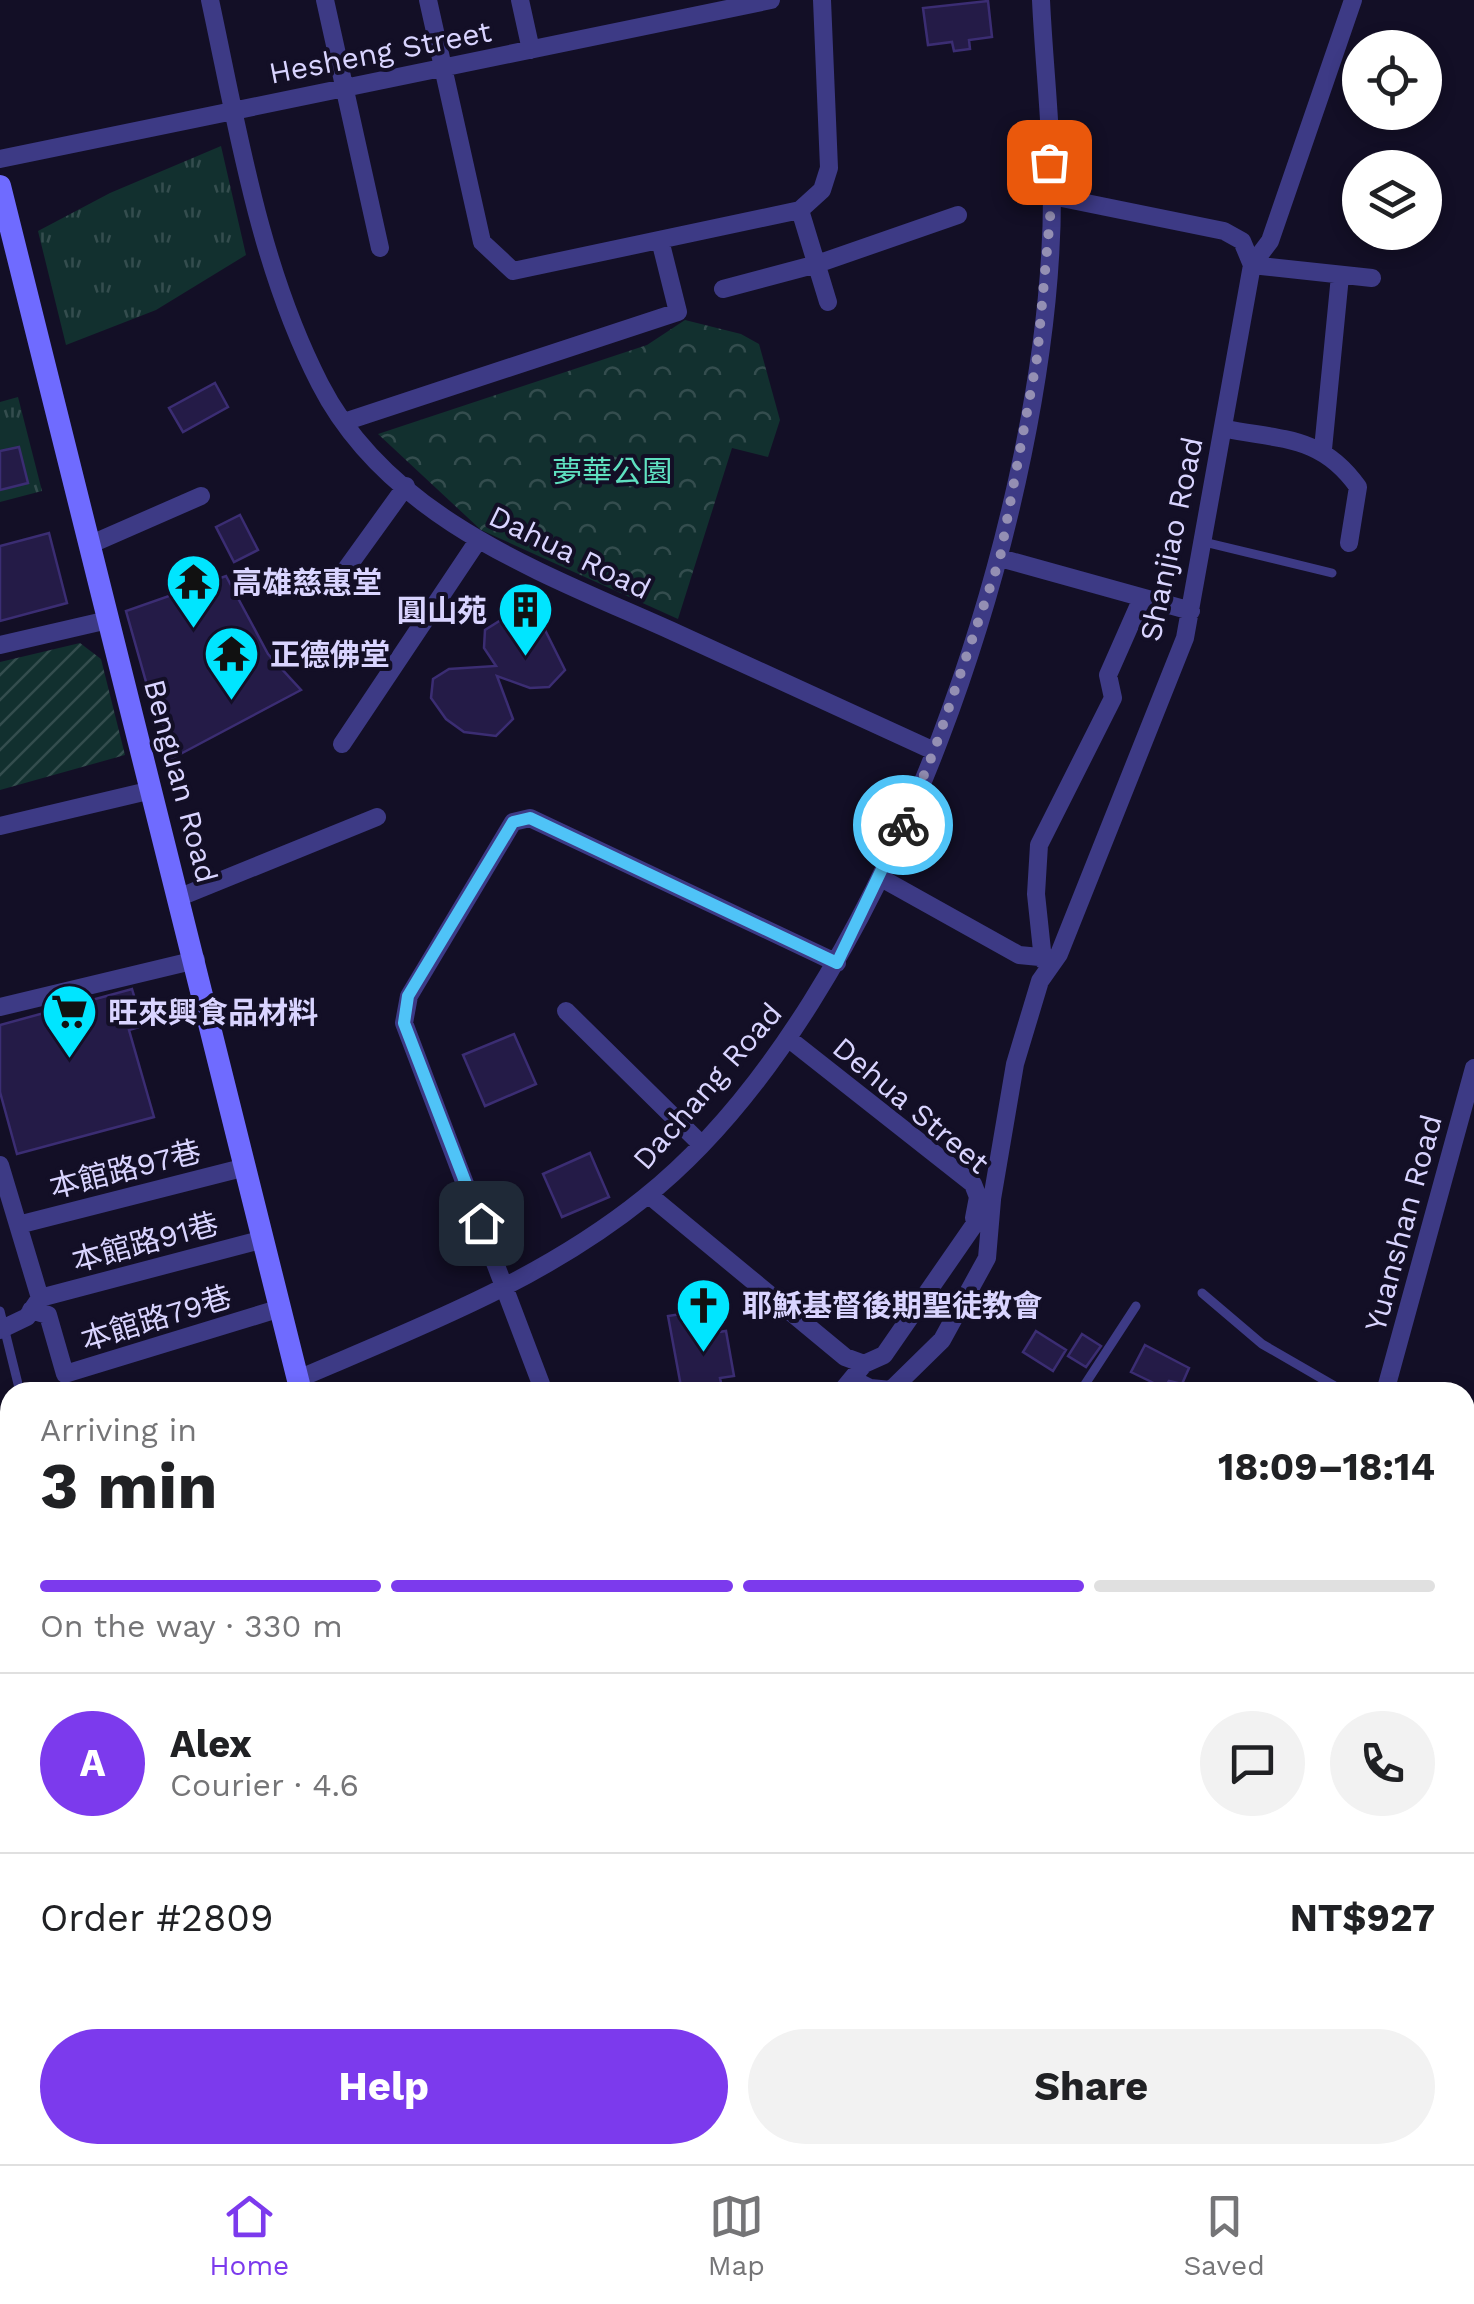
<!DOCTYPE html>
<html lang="en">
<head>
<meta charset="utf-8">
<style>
  body { margin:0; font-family:"Work Sans","Noto Sans TC",sans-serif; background:#f2f2f2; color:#202124; height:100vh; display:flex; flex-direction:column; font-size:38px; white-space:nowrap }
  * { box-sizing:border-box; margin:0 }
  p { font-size:32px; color:#757577 }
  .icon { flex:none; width:55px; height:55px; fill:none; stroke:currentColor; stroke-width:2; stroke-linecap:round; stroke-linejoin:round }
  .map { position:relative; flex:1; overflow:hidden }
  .details { position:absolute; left:0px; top:1382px; width:1475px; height:782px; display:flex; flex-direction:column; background:#fff; border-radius:30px 30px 0 0; box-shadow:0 5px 15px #0003 }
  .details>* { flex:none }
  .tools { position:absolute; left:1342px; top:30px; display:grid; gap:20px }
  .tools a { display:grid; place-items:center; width:100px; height:100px; border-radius:50%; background:#fff; box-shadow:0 5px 15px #0003; font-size:50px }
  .pin { position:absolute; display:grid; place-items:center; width:85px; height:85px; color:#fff; margin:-42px; border-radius:20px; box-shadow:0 5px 15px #0006 }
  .courier { position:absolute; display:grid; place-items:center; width:100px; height:100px; margin:-50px; border:8px solid #4fc3f7; border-radius:50%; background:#fff; color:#222; box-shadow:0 2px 12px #0007 }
  .summary em { font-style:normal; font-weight:700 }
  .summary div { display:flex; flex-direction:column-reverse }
  .summary { display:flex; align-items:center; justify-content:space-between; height:170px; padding:0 40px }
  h1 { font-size:65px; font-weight:700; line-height:75px }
  .bar { display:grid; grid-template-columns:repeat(4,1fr); gap:15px 10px; align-content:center; height:120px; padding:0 40px }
  .bar i { height:12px; border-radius:8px; background:#e0e0e0 }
  .bar .current { background:#7c3aed }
  .bar p { grid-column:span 4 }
  .line { display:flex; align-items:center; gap:25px; padding:0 40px; border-top:2px solid #e0e0e0 }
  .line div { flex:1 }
  .round { display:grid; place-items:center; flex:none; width:105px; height:105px; border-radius:52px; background:#f2f2f2 }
  .action { display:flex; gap:20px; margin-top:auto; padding:20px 40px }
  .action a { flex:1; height:115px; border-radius:60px; background:#7c3aed; color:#fff; font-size:40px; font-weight:700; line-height:115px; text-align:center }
  .action a+a { background:#f2f2f2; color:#202124 }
  .tab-bar { display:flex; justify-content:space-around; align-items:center; height:140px; border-top:2px solid #e0e0e0; background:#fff; font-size:28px; color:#757577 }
  .tab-bar a { display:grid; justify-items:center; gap:5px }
  .tab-bar .current { color:#7c3aed }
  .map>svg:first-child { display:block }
  .grass { fill:url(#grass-tufts) }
  .park { fill:url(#park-crowns) }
  .garden { fill:url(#garden-furrows) }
  .building { fill:#241b47; stroke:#3b2d73; stroke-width:2.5 }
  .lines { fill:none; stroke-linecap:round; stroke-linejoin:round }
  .lane { stroke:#3d3a85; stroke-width:9 }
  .street { stroke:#3d3a85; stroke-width:18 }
  .secondary { stroke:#6f6bff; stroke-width:22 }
  .done { stroke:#948fb3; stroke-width:10; stroke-dasharray:0 18 }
  .route { stroke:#4fc3f7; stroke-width:12 }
  .labels { text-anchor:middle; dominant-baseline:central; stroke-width:8; stroke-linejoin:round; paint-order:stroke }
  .street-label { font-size:30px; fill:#d9d4ff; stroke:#130f26 }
  .park-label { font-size:30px; fill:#5fe0c0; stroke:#130f26 }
  .poi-label { font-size:30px; font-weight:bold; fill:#d9d4ff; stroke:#130f26; text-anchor:start }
</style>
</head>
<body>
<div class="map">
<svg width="1474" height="2164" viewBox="0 0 1474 2164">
  <defs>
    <pattern id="grass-tufts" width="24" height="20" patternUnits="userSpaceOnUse" patternTransform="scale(2.5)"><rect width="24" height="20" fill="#12302f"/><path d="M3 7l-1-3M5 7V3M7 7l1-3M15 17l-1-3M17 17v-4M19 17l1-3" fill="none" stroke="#344d4e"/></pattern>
    <pattern id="park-crowns" width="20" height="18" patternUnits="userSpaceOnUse" patternTransform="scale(2.5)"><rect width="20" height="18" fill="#12302f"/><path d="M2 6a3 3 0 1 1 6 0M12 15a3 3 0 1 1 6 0" fill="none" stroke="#344d4e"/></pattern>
    <pattern id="garden-furrows" width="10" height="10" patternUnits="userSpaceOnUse" patternTransform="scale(2.5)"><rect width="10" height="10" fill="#12302f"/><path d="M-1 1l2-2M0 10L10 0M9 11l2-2" fill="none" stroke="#344d4e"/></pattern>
  </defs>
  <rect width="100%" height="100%" fill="#130f26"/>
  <path class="grass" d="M221,146L246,255L156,310L66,345L38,231L110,193Z
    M18,397L42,491L0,502V402Z"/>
  <path class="park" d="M685,320L741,334L759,344L780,420L768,457L732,448L678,619L481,530L378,434L647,345Z"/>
  <path class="garden" d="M80,643L101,659L125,755L0,790V662Z"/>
  <path class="building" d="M988,1L992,37L969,40L970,49L954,51L952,42L928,45L923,8Z
    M215,383L228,407L183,432L169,408Z
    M19,447L28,483L0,490V451Z
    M240,515L258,550L234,562L216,527Z
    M49,533L67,603L0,621V546Z
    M226,576L268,654L301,690L171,759L159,708L154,710L126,611Z
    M522,618L544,628L565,670L549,687L530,688L497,676L513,719L496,736L464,732L446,719L431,698L433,679L449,669L496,666L484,648L485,630L501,620Z
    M132,989L143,1026L129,1030L154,1117L17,1154L0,1092V1025Z
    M514,1034L536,1084L485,1106L463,1055Z
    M590,1153L609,1197L562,1217L543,1174Z
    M707,1310L711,1333L726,1331L734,1376L720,1378L723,1392H682L668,1316Z
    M1036,1331L1066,1350L1053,1371L1023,1352Z
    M1082,1334L1101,1346L1086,1367L1068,1356Z
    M1145,1345L1189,1368L1182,1384L1169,1381L1164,1388L1131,1372Z"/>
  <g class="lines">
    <path class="lane" d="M1204,542L1332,573
      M1202,1293L1262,1344L1345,1392
      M0,1311L20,1392
      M900,1380L913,1392
      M1172,1389L1181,1392
      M1080,1392L1136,1306
      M206,2155L208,2164"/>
    <path class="street" d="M210,0C238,130 259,265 320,384C389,519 543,573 672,631C759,671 846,711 934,751
      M325,0L380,248
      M428,0L482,242L513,271L800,210L822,190L829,168L822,0
      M520,0L531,50
      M0,159L771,0
      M1052,196L1224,231L1242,241L1252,265
      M800,210L828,302
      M1252,265L1372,278
      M723,289L817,264L958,215
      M344,422L678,312L660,240
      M1226,429C1283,440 1322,436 1358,487L1349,543
      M1323,449L1340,276
      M89,545L201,496
      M1000,558L1191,611
      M331,590L406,486
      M0,645L108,620
      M342,744L477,542
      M0,826L152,790
      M881,878L1019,955L1050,958
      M180,897L377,817
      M1043,960L1036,894L1039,845L1113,698L1108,675L1142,598
      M0,1007L196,960
      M566,1011L701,1144
      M789,1039L973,1184L978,1197L974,1218
      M0,1165L40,1298L27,1317L0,1330
      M649,1195L845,1357L864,1364
      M18,1225L246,1167
      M40,1298L264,1239
      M31,1310L48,1315L65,1374L281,1308
      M298,1379C419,1327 541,1281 644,1198C889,1003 1052,502 1052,196C1052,131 1044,65 1041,0
      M852,1379L870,1388L891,1390L942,1340L987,1258L992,1200
      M544,1392L404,1023L409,996L513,822L530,818L837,963
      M841,1392L864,1364L884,1355L992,1199L1015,1064L1040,981L1059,954L1185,638L1252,265L1270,241L1353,0
      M1385,1392L1474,1068
      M0,1536L10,1534
      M0,1657L10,1655
      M0,1737L10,1778
      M0,1927L10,1925
      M86,2155L89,2164
      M248,2155L251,2164"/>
    <path class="secondary" d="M0,186L301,1392
      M1465,1759L1474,1754
      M1465,1840L1474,1836
      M489,2155L491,2164
      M578,2155L652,2164
      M656,2164L779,2158L785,2164
      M853,2164L870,2155"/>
  </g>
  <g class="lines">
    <path class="done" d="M903,825L934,751L1000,558L1037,358L1052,196L1049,162"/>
    <path class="route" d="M481,1223L404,1023L408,996L513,822L530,818L837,963L903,825"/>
  </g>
  <defs>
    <symbol id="temple-pin" viewBox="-11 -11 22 30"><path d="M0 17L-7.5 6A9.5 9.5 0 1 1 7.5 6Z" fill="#00e5ff" stroke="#130f26"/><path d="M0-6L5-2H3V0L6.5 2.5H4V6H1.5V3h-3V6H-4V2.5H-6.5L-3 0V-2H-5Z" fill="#111"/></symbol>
    <symbol id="building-pin" viewBox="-11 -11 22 30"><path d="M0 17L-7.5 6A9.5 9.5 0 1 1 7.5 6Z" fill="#00e5ff" stroke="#130f26"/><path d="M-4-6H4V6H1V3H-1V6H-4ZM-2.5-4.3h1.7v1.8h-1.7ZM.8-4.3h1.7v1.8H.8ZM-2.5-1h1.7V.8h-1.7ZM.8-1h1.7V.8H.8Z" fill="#111"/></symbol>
    <symbol id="supermarket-pin" viewBox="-11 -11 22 30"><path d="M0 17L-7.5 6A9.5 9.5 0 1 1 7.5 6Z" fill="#00e5ff" stroke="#130f26"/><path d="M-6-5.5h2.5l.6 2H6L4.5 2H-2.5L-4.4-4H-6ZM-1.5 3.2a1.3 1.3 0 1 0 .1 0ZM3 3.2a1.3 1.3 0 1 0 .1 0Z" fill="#111"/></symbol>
    <symbol id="church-pin" viewBox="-11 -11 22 30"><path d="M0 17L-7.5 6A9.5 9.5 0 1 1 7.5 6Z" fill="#00e5ff" stroke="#130f26"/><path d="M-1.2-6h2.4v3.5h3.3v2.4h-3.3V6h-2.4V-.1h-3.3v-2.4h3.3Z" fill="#111"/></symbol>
  </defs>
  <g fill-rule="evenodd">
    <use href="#temple-pin" x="162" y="550" width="63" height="86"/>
    <use href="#building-pin" x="494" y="578" width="63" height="86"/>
    <use href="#temple-pin" x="200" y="622" width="63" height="86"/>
    <use href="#supermarket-pin" x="38" y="980" width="63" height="86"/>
    <use href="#church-pin" x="672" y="1274" width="63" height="86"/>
  </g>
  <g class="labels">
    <g class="street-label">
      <text transform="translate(380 52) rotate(-11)">Hesheng Street</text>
      <text transform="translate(1171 539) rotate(-78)">Shanjiao Road</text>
      <text transform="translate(570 552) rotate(26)">Dahua Road</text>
      <text transform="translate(181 781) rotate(75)">Benguan Road</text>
      <text transform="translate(707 1086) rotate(-49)">Dachang Road</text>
      <text transform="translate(911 1105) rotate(40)">Dehua Street</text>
      <text transform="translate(125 1169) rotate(-14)">本館路97巷</text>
      <text transform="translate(1403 1223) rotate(-75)">Yuanshan Road</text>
      <text transform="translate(145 1242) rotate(-15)">本館路91巷</text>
      <text transform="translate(156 1318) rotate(-17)">本館路79巷</text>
    </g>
    <g class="park-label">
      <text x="612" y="471">夢華公園</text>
    </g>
    <g class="poi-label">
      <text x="232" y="582">高雄慈惠堂</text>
      <text x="487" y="610" text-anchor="end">圓山苑</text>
      <text x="270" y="654">正德佛堂</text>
      <text x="108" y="1012">旺來興食品材料</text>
      <text x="742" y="1305">耶穌基督後期聖徒教會</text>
    </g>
  </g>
</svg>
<div class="tools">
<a><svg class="icon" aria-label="locate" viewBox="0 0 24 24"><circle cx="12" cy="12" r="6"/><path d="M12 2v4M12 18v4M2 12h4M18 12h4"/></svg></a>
<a><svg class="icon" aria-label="layers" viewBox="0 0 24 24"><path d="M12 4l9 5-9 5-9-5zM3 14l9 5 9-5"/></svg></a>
</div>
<div class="pin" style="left:1049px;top:162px;background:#ea580c"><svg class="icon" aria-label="bag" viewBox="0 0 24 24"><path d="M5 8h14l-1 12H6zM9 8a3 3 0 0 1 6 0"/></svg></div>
<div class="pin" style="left:481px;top:1223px;background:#1f2937"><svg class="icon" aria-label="home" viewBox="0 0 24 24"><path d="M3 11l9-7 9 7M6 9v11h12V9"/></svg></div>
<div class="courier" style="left:903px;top:825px"><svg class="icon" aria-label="bike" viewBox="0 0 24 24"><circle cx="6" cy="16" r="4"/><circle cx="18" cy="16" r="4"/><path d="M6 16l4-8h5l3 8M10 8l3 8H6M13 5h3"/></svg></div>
<section class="details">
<div class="summary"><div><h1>3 min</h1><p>Arriving in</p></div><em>18:09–18:14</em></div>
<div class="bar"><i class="current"></i><i class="current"></i><i class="current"></i><i></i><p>On the way · 330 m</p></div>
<div class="line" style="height:180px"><b class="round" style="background:#7c3aed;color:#fff">A</b><div><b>Alex</b><p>Courier · 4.6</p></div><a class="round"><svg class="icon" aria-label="chat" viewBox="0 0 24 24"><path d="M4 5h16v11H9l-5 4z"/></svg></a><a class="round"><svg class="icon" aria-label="phone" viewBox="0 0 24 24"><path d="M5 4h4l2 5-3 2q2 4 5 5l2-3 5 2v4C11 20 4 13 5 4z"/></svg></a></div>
<div class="line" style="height:130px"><div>Order #2809</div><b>NT$927</b></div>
<div class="action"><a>Help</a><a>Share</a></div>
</section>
</div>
<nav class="tab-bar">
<a class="current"><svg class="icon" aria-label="home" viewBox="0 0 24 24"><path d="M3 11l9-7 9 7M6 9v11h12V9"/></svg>Home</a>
<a><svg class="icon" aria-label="map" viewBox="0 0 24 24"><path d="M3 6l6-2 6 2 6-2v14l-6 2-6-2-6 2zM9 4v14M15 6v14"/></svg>Map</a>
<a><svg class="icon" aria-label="saved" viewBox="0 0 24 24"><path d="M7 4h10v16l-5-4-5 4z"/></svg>Saved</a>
</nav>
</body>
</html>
